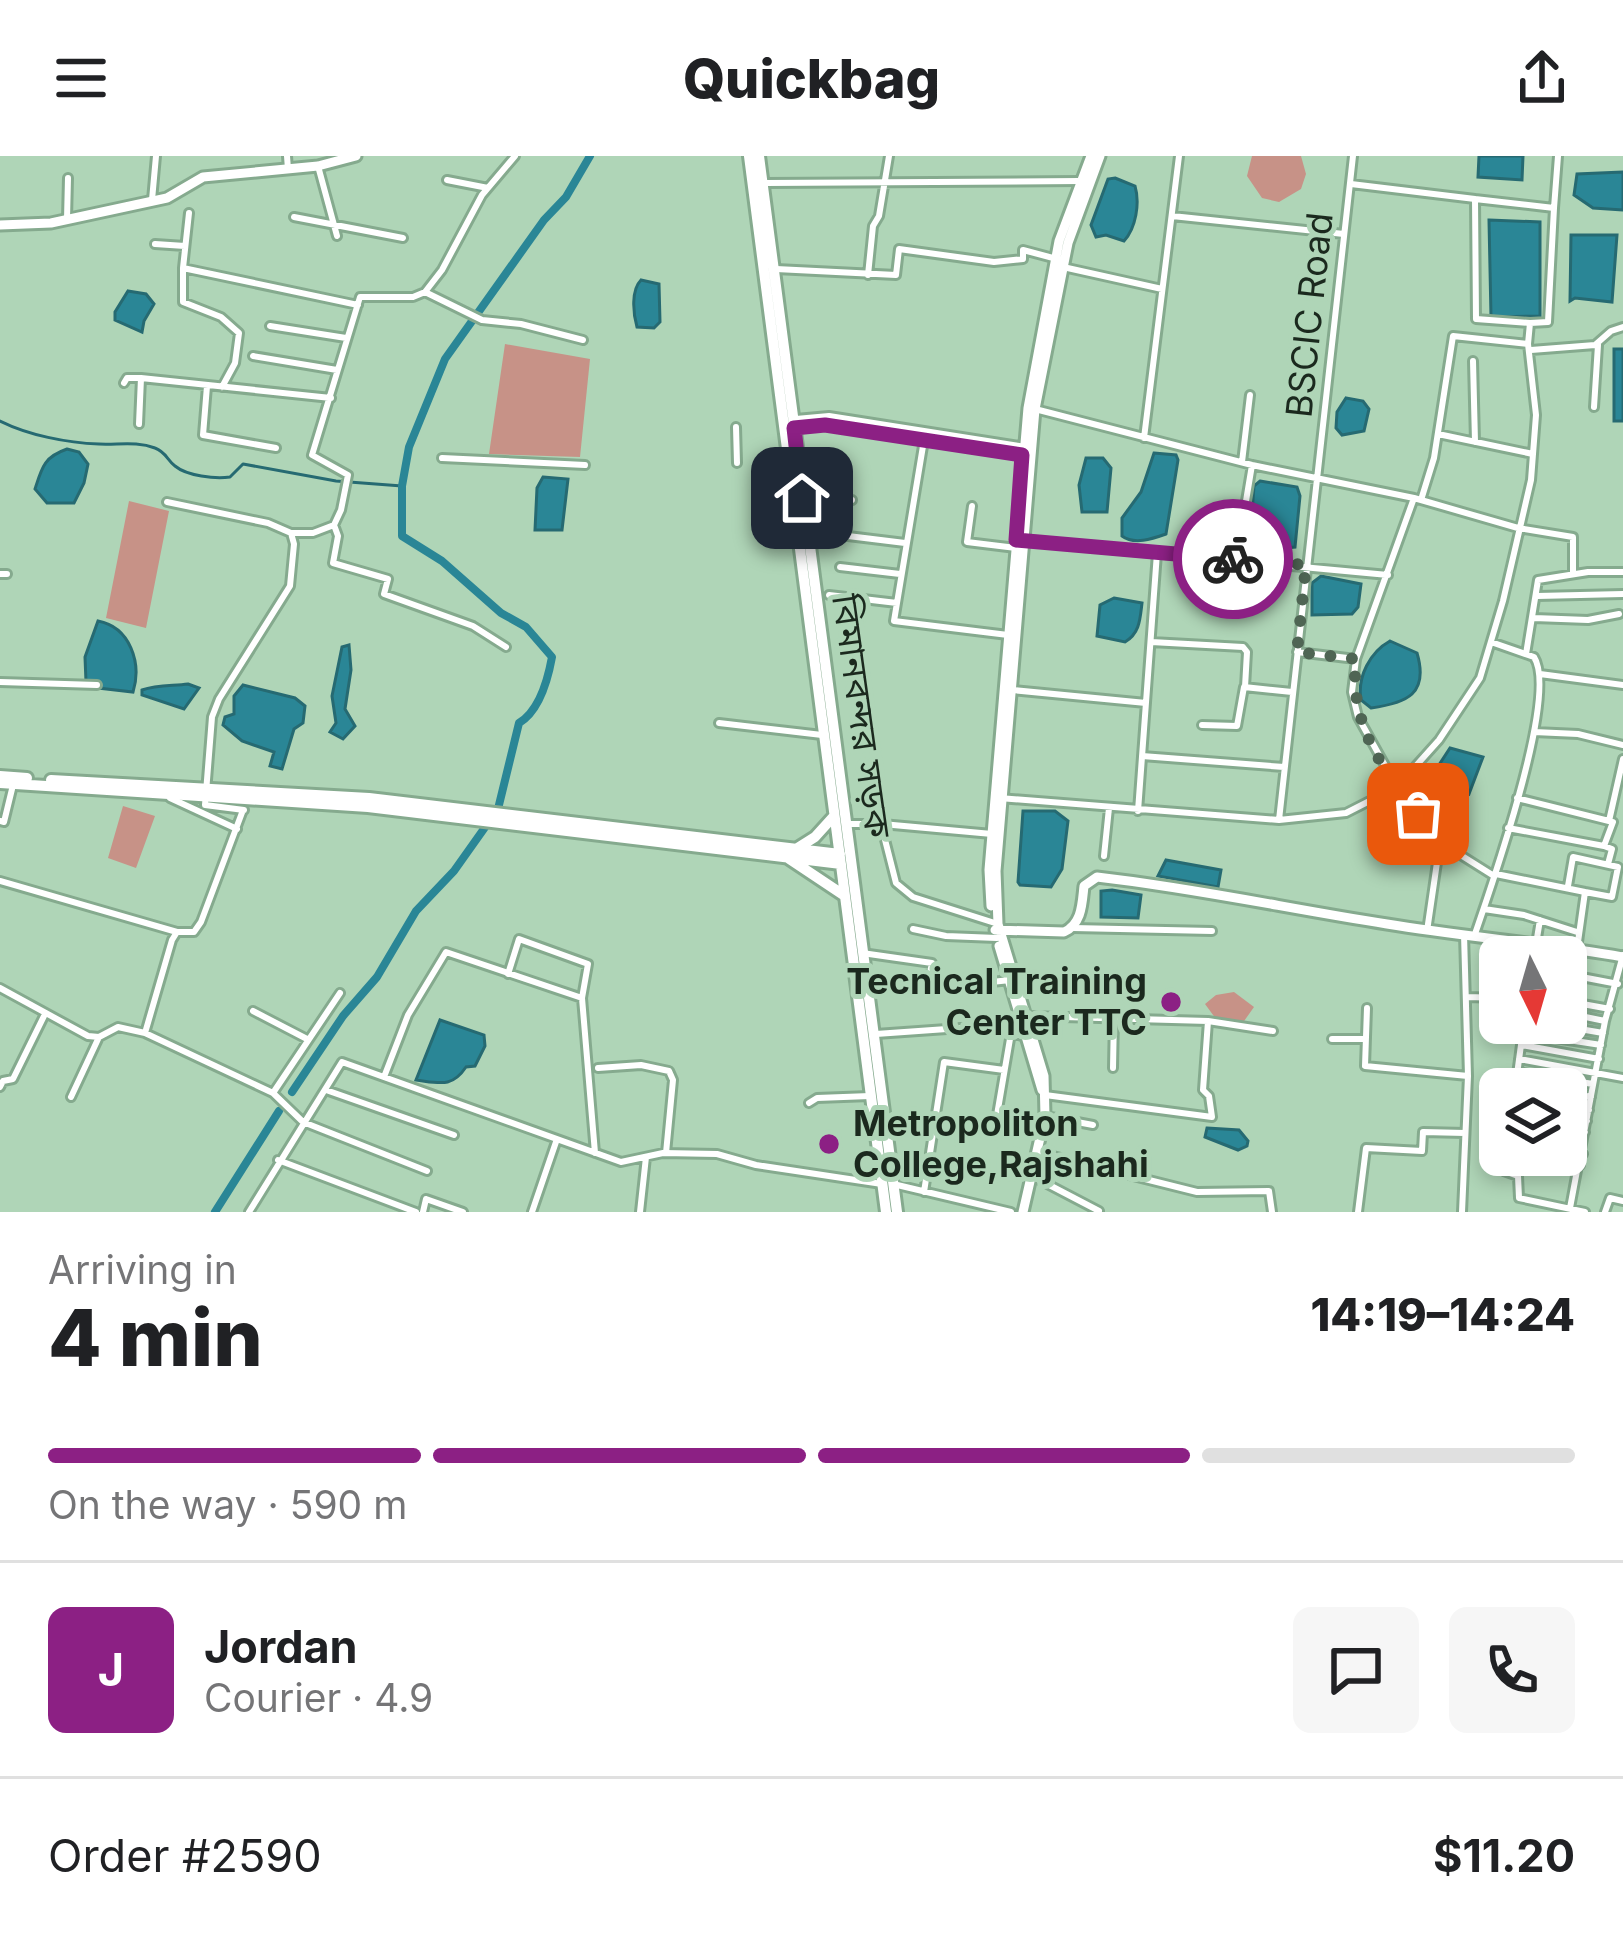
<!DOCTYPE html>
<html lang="en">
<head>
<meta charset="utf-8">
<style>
  body { margin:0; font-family:Inter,"Noto Sans Bengali",sans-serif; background:#f6f6f6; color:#202124; height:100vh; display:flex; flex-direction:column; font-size:45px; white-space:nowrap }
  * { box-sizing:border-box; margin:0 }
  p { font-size:39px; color:#757577 }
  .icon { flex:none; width:66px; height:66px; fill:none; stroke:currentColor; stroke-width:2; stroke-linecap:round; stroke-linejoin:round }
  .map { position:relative; height:1056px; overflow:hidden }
  .drawer { display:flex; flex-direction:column; background:#fff; flex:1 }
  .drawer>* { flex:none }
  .needle { width:78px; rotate:175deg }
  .fabs { position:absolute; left:1479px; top:780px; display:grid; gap:24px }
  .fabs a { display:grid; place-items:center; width:108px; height:108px; border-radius:18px; background:#fff; box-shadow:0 6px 18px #0003; font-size:60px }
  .pin { position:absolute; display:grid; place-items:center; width:102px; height:102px; color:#fff; margin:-51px; border-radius:24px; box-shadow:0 6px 18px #0006 }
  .courier { position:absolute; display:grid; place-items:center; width:120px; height:120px; margin:-60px; border:9px solid #8c2084; border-radius:50%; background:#fff; color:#222; box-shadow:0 3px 15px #0007 }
  .summary em { font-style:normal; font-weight:800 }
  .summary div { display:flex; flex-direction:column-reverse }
  .summary { display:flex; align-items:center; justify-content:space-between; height:204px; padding:0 48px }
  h1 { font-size:78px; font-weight:800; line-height:90px }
  .bar { display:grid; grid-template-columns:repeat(4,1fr); gap:18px 12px; align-content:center; height:144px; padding:0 48px }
  .bar i { height:15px; border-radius:9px; background:#e0e0e0 }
  .bar .current { background:#8c2084 }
  .bar p { grid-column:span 4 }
  .line { display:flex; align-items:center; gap:30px; padding:0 48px; border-top:3px solid #e0e0e0 }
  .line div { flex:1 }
  .round { display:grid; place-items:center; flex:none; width:126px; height:126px; border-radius:18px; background:#f6f6f6 }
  header { display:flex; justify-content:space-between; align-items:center; height:156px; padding:0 48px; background:#fff; font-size:54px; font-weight:800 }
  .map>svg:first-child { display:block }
  .green { fill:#c79287 }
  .water { fill:#2a8696; stroke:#266a72; stroke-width:3 }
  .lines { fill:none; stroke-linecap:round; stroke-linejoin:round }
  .stream { stroke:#266a72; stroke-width:3 }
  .canal { stroke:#2a8696; stroke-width:8 }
  .street-casing { stroke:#85aa8e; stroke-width:12 }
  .secondary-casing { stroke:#85aa8e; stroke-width:15 }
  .primary-casing { stroke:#85aa8e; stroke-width:16 }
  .street { stroke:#fff; stroke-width:6 }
  .secondary { stroke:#fff; stroke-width:9 }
  .primary { stroke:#fff; stroke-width:10 }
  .done { stroke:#4f6554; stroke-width:12; stroke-dasharray:0 21.6 }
  .route { stroke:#8c2084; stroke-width:15 }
  .poi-dot { fill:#8c2084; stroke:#afd5b7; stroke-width:4.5 }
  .labels { text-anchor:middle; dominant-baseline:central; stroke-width:10; stroke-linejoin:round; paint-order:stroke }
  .street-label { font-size:36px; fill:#1b291e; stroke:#afd5b7 }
  .poi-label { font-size:36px; font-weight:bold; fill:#1b291e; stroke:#afd5b7; text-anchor:end }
</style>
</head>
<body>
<header><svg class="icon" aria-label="menu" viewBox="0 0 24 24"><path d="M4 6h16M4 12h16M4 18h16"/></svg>Quickbag<svg class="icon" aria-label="share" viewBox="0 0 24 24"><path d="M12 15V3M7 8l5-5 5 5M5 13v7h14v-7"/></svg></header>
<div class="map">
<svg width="1623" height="1056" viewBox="0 0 1623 1056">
  <rect width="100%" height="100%" fill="#afd5b7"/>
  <path class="green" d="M1252,0H1301L1306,18L1301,33L1279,46L1262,42L1247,20Z
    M505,188L590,203L580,301L489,298Z
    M129,345L169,355L146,472L106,462Z
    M123,650L155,660L136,712L108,702Z
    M1234,836L1254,851L1242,868L1216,863L1205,848L1216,839Z"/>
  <path class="water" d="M1479,0H1523L1522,24L1478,21Z
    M1623,16V54L1593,52L1574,39L1577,18Z
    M1115,22L1135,30C1140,47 1136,72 1124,85L1106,79L1096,81L1091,69L1108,23Z
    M1489,64L1540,66V160L1491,161Z
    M1571,79H1617L1612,146L1575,142L1570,145Z
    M641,124L659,128L660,166L654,172L637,171C633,157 631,134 641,124Z
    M128,135L146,138L154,148L144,165L142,176L115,164V156Z
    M1614,193H1623V265H1614Z
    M1346,242L1363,245L1369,253L1364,275L1342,279L1336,272L1337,256Z
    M67,293L79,296L88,308L84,327L74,347H47L35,333C42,311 44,301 67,293Z
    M1154,297L1176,299L1178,304L1166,378C1152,383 1134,389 1122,380V362L1141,336Z
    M1086,302H1103L1111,312L1107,356H1082L1079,329Z
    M543,321L568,323L562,374H535L537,332Z
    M1260,325L1297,331L1300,340L1295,391L1273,393L1250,384L1254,330Z
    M1321,420L1361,428L1358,451L1352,458L1312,459V427Z
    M1114,442L1142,447C1140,463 1140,477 1125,486L1097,480L1100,449Z
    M98,465C130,471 142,507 133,536L98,532L86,526L85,501Z
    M1390,485L1417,497C1429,538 1407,547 1371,552L1361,544C1357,521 1370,496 1390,485Z
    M349,489L351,514L345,553L355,570L343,583L330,576L336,567L332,540L342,491Z
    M188,528L199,532L184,553L142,539V534C157,529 173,530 188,528Z
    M243,529L295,542L305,550L303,567L294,573L282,613L270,610L274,596L242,585L223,569L225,561L234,558V540Z
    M1450,592L1483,601L1469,638L1435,615Z
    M1023,655H1055L1068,665L1062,713L1051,731L1020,729L1018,726Z
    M1166,704L1221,714L1218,731L1158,720Z
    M1112,734L1141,739L1138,762L1101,761V735Z
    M440,864L484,879L485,890L475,910L466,911C452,932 440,927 416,924Z
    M1207,972L1239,974L1248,985L1247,990L1238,994L1205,981Z"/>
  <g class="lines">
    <path class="stream" d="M0,265C28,279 67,287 99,288C118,289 137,285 155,292C166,296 167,304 175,310C187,320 215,323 230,321L243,308L336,325L402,330"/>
    <path class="canal" d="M292,936L343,860L377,821L416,755L454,715L498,653L519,567C539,555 548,523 552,501L526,471L501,457L442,405L402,380V330L409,291L445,203L544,64L566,41L590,0
      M215,1056L279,955"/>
    <defs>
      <path id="street" d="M287,0L288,13
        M318,10L337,80
        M447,24L488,32
        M765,27L1080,25
        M1351,28L1475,43L1476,163L1530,167L1528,188
        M1475,43L1554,52L1548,166L1530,167
        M152,44L156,0
        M1554,52L1558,0
        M1172,60L1344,78
        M294,61L403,82
        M67,63L68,22
        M155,88L185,90
        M1063,111L1162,133
        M183,112L189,57
        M776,113L896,119L899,93L994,106L1023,103V94L1057,103
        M868,119L873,70L879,60L889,0
        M425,136L482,164L521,168L583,184
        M270,170L346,182
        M1531,194L1595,189L1611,175L1623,171
        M253,200L337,214
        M1473,205L1475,286
        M124,227L127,222H141
        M207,230L203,279L276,292
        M222,231L235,207L239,177L221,161L183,146V112L358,149
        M1594,251L1598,189
        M1035,253L1252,309L1414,342L1518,372L1573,381V417
        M796,263L829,260L1026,291
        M139,268L141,222L331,242
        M736,271L737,307
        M797,272L825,269L1028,300
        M1438,278L1533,298
        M1144,282L1179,0
        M924,284L894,465L1008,479
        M442,302L585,309
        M1242,306L1250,239
        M802,342L852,344
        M1414,342L1356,503L1352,536L1358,561L1397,631L1440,686L1494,720
        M167,346L268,367L291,377
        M972,350L967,386L1016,392
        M334,369L338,380L333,407L388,423L384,438L473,470L506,491
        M840,379L905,387
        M1026,385L1388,419
        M1247,404L1239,387L1252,309
        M840,411L900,418
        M0,418H7
        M829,439L897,447
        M1537,440L1623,438
        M1534,462L1588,464L1619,458
        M1151,486L1243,491L1247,496L1245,531
        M1297,496L1356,503
        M1526,498L1538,424L1588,416H1623
        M1540,518L1623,529
        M0,526L97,529
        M1012,534L1146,547
        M719,567L822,579
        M1202,569L1237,570L1244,531L1292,536
        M1534,576L1578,578L1623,589
        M1142,600L1284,611
        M170,642L237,673
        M999,642L1279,664L1346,657L1397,631L1439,584L1480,522L1503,445L1531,324L1536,259L1528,188L1453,180L1434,302L1421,344
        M1517,642L1609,665L1623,603
        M244,654L205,649L212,561L219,543L290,430L294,388L291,377H313L334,369L341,354L348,319L312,299L360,141H413L425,136L442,114L482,39L515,0
        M1138,655L1157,397
        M1279,664L1353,0
        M0,665L4,666L13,629
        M847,668H881L896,727L913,741L998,768
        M882,668L992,678
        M1508,672L1604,690L1613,666
        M1604,690L1612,693L1608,708
        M1104,700L1109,652
        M1496,718L1585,736
        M0,725L177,776
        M1568,730L1573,701L1618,711L1612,741L1585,736L1577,793
        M1484,753L1524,759L1577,776
        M1073,772L1212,775
        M913,773L946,780L997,782
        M1427,775L1440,686
        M1475,778C1491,731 1559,539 1534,501L1491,486
        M1536,788L1540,764
        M862,797L932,807L927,833L1010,824
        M1532,801L1533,787
        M1566,818L1618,828
        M0,832L88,880L99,881L118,871L145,877L273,937L303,966L427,1015
        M1468,841L1500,842
        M582,842L595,997
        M1566,845L1610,853
        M1367,852L1365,910L1468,920
        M253,855L307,883
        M1566,857L1605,865
        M1027,860L1208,865L1273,875
        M1545,867L1603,877
        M145,877L172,784L177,776H194L201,766L243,654
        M1523,877L1601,889
        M876,878L975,871L1024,880
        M1332,883H1364
        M1522,889L1599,903
        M1519,903L1623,922
        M598,912L641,909L669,915L673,924L666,997
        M1113,912L1114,861
        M1518,916L1593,928
        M384,921L408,859L446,796L582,842L588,808L519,783L508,818
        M1515,929L1541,933
        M0,931L3,925L13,923L45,858
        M1515,933L1524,867
        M326,934L454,979
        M1566,936L1591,941
        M273,937L340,837
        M1045,939L1212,961L1209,940L1203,934L1208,865
        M71,941L99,881
        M809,947L817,942L870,940
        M1566,950L1589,954
        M997,959L1011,877
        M1045,960L1093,969
        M1566,961L1587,965
        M1566,973L1585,976
        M1566,995L1583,998
        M1037,996L1197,1036L1269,1035L1272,1056
        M1504,999V1015L1518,1020L1519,1042L1585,1056
        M1520,999L1580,1009
        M278,1004L416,1056
        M1032,1020L1099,1055
        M893,1028L1011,1056
        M924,1036L944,906L1004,914
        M1570,1052L1605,865L1623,799
        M249,1056L342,906L621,1006L663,997L717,998L756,1009L882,1028
        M423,1056L426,1043L463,1056
        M532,1056L557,983
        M640,1056L646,1001
        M1358,1056L1366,992L1422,995L1423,976L1465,977
        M1462,1056L1468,920L1464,778
        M1605,1056L1610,1042L1623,1045"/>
      <path id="secondary" d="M0,69L51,67L167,42L203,21L318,10L356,0
        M991,750L989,714L1028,252L1059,85L1091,0
        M995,774L1064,776C1082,768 1082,748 1084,730L1097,721C1195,732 1290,753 1387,768C1465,781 1545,787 1623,801
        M999,790L1042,934
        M1023,1056L1045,960L1044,920L998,768L996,715L1035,253L1068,87L1100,0"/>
      <path id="primary" d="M749,0L886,1056
        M759,0L897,1056
        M0,620L27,622
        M51,624L369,642L840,698
        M0,627L368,651L841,708
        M796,693L815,681L834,660
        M788,702L845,740"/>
    </defs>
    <use href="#street" class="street-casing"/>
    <use href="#secondary" class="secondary-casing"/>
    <use href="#primary" class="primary-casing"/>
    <use href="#street" class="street"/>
    <use href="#secondary" class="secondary"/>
    <use href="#primary" class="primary"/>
  </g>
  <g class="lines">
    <path class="done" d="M1233,403L1306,409L1297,496L1356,503C1349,566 1380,610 1418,658"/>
    <path class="route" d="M802,342L794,272L825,269L1022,299L1016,384L1233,403"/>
  </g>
  <g class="poi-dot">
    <circle cx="1171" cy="846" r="12"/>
    <circle cx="829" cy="988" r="12"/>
  </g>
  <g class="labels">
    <g class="street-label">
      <text transform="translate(1309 159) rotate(-84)">BSCIC Road</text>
      <text transform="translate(862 560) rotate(82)">বিমানবন্দর সড়ক</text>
    </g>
    <g class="poi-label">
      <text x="1147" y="825">Tecnical Training<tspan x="1147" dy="41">Center TTC</tspan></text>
      <text x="853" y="967" text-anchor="start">Metropoliton<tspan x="853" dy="41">College,Rajshahi</tspan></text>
    </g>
  </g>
</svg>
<div class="fabs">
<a><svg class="needle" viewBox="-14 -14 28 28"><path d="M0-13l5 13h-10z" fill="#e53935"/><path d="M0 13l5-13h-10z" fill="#757577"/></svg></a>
<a><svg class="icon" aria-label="layers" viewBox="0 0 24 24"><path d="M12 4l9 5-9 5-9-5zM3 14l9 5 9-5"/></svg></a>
</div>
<div class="pin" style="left:1418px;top:658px;background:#ea580c"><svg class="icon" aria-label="bag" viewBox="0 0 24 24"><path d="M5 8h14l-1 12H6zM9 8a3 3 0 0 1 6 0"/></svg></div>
<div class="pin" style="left:802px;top:342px;background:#1f2937"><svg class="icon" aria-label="home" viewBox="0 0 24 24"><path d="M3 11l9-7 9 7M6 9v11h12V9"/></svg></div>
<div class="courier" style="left:1233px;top:403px"><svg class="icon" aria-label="bike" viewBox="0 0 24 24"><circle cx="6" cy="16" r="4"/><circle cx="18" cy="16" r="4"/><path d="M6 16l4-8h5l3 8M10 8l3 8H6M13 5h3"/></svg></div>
</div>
<section class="drawer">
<div class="summary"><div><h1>4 min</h1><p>Arriving in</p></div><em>14:19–14:24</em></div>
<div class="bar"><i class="current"></i><i class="current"></i><i class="current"></i><i></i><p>On the way · 590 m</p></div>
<div class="line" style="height:216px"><b class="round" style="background:#8c2084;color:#fff">J</b><div><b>Jordan</b><p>Courier · 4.9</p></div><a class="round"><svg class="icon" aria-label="chat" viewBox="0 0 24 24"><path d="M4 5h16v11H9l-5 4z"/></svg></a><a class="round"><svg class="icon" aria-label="phone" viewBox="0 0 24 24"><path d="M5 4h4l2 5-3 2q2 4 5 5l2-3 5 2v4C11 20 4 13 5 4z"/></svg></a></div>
<div class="line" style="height:156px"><div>Order #2590</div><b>$11.20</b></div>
</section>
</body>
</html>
